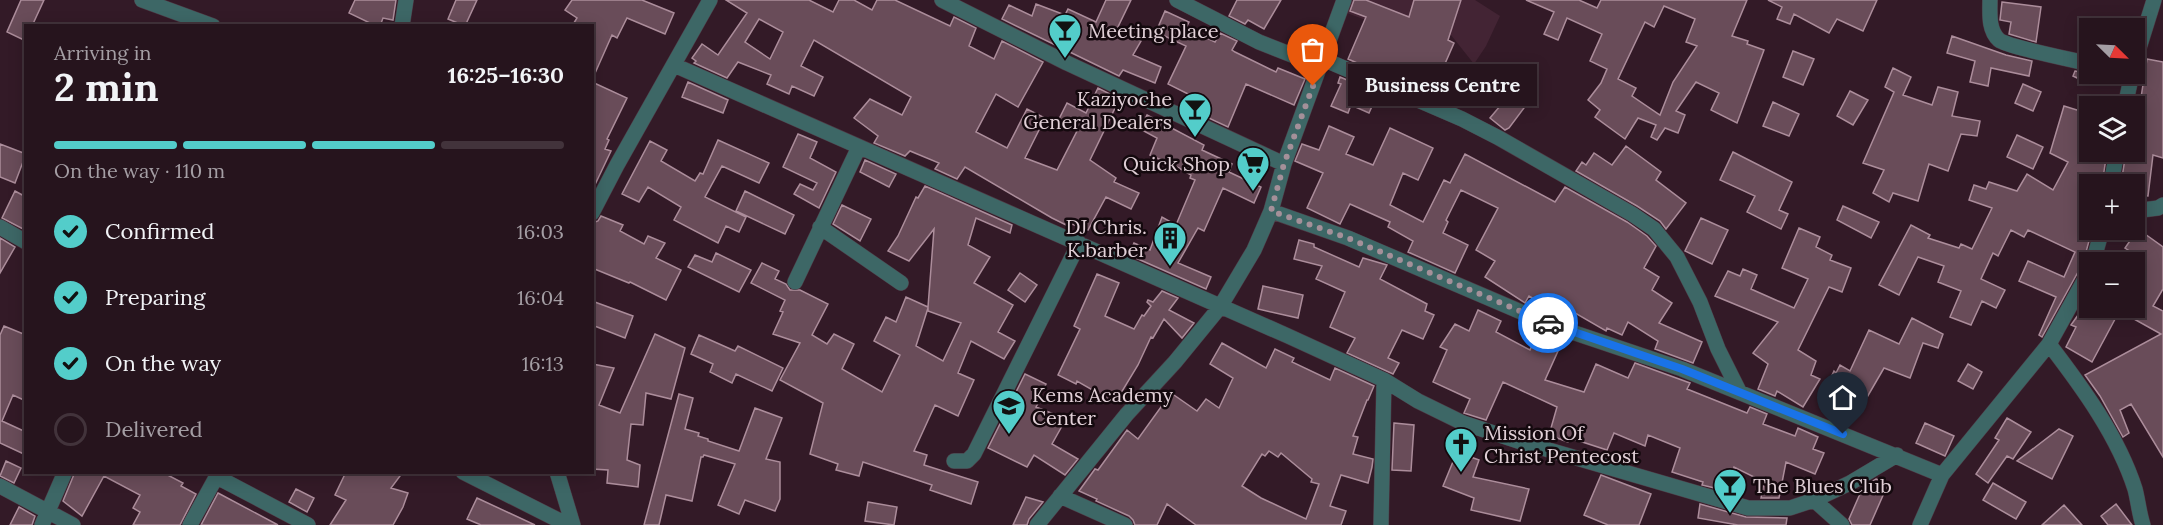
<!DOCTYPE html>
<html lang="en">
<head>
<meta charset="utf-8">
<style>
  body { margin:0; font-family:Lora,serif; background:#32212a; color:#f1f3f6; height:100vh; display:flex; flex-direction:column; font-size:22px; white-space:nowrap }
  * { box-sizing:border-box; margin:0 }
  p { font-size:20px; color:#a49ea4 }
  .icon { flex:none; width:33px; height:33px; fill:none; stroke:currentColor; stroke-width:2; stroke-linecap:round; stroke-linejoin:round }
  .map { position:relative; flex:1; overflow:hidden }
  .details { position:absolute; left:24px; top:24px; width:570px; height:450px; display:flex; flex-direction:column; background:#26141d; border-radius:0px; box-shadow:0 3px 15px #0003,0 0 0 2px #42333b }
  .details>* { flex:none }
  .needle { width:39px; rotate:114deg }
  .buttons { position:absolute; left:2079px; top:18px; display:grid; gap:12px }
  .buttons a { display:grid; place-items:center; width:66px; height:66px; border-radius:0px; background:#26141d; box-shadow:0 3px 15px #0003,0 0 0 2px #42333b; font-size:30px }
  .pin { position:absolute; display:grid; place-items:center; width:51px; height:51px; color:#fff; margin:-62px -26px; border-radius:50% 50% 50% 0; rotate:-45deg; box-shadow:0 0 6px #0007 }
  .pin .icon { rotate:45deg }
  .courier { position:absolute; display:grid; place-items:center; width:60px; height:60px; margin:-30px; border:4px solid #1a73e8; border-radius:50%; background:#fff; color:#222; box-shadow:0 2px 8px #0007 }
  .bubble { position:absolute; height:42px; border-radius:0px; background:#26141d; box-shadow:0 3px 15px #0003,0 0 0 2px #42333b; font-size:20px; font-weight:700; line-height:42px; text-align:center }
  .summary em { font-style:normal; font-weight:700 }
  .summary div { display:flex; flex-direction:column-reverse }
  .summary { display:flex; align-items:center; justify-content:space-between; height:102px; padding:0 30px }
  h1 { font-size:39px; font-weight:700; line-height:45px }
  .bar { display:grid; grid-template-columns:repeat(4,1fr); gap:9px 6px; align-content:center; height:72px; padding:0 30px }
  .bar i { height:8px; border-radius:4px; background:#42333b }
  .bar .selected { background:#53cdca }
  .bar p { grid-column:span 4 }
  ol { padding:0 30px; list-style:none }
  li { display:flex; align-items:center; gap:18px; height:66px }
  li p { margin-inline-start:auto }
  li .icon { padding:6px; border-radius:50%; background:#53cdca; color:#111; stroke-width:4 }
  li:last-child { color:#a49ea4 }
  li i { width:33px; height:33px; border:3px solid #42333b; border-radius:50% }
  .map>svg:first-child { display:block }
  .built { fill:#432434 }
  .building { fill:#694c59; stroke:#ac8d9b; stroke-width:1.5; fill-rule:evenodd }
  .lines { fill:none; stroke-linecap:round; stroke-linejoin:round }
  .minor-casing { stroke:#4f3743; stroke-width:16 }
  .minor { stroke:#3d6766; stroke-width:15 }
  .done { stroke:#a49099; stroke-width:6; stroke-dasharray:0 10.8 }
  .route { stroke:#1a73e8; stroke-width:8 }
  .labels { text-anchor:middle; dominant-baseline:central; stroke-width:5; stroke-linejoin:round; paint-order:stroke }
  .poi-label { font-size:20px; fill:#e1d0d7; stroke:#14090e; text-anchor:start }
</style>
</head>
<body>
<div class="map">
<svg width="2163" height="525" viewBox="0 0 2163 525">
  <rect width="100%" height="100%" fill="#331a27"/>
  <path class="built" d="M1352,0H1475L1500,16L1486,46L1474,64L1451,35L1401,29L1398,32L1347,13Z"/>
  <path class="building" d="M21,0H44L32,26H26V41L7,32Z
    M355,0H396L393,20L383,18L380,26H376L349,13Z
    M456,0H477L465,26L448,19Z
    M572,0H642L674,13L665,34L627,18L617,38L612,35L592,80V26H572L577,18L565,10Z
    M726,0H809L833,12L839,0H854L872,10L877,0H895L950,26L954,17L976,28L969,46L994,59L1002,41L1043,62L1018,107L996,94L976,132L1007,148L1027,109L1045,118L1025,158L1057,170L1077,131L1058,121L1067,103L1086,113L1098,88L1110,94L1106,101L1116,106L1090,160L1116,178L1114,182L1139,193L1131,209L1106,197L1088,230L1069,223L1068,226L1052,218L965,167L957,179L935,169L939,163L910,151L905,156L874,143L878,136L854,118L870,99L902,115L911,97L814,40L801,66L823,77L814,96L792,86L789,94L767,84L771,75L738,62L727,78L694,63L696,61L692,58L702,44L718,55L747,13ZM759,19L783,32L770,59L745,42Z
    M1106,0H1131L1117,29L1141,41L1133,55L1161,67L1155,83L1123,70L1119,76L1002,19L1009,5L1032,16L1036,4L1065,15L1068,9L1096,22Z
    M1237,0H1281L1264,29L1248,20L1245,24L1229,16Z
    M1354,0H1366L1409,17L1414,0H1461L1448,40L1454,43L1437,82L1422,75L1415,88L1348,59L1366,17L1350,11Z
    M1526,0H1579L1597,8L1601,0H1747L1732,36L1748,41L1747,44L1764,50L1737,123L1711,110L1719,93L1696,82L1676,111L1685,115L1678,133L1665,128L1657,140L1651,137L1656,125L1638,118L1625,139L1595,117L1600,110L1588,100L1601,83L1607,69L1590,61L1602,34L1567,18L1558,40L1544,34L1554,12ZM1664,6L1695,19L1686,42L1697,46L1673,82L1660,115L1632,96L1636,88L1618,79L1645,22L1654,27Z
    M1768,0H1877L1863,31L1837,19L1829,33L1794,14L1790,24L1777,19L1782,7Z
    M2002,2L2041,7L2036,42L2009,34L2011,22L2000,20Z
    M1165,11L1189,22L1186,28L1215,42L1220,33L1237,41L1232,50L1235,52L1276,72L1278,68L1305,79L1294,105L1246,84L1228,127L1202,115L1205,109L1200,107L1202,101L1168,84L1186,46L1156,32Z
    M2086,35H2090V54L2081,52Z
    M1952,36L2006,55L2032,61L2029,76L1991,68L1988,86L1970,82L1975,61L1947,53Z
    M1793,51L1814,59L1803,85L1783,77Z
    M2147,59L2163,62V158L2153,155L2148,196L2134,195V184H2121L2126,152H2134V119L2138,104H2140Z
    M1893,68L1911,77L1903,95L1932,105L1938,87L1958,92L1952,116L1980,121L1977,136L1961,134L1948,171L1929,164L1918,201L1893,193L1889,202L1873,193L1884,170L1863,163L1894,92L1885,87Z
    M2075,71L2090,74V84L2073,76Z
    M1517,73L1538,89L1509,128L1505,130L1490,118L1506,99L1500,96Z
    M1340,77L1378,93L1369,113L1351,105L1348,113L1331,106L1341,84L1338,83Z
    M592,82L627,98L607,139L609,140L605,149L611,151L592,191Z
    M688,82L728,100L723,113L682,97Z
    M2023,84L2041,92L2033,111L2015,103Z
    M1850,91L1868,100L1853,125L1837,116Z
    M1773,102L1799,114L1789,136L1763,126Z
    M2064,106L2090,114V152H2107L2102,184H2090V230H2092L2083,263L2042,337L2039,335L2056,297L2019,281L2028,261L2064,277L2075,252L2028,230L2024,237L2011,230L1998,256L1993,253L1981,279L2005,290L1996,308L1982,301L1971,325L1950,317L1961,291L1938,282L1944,266L1918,257L1899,295L1879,285L1911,225L1930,235L1928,238L1959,248L1961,244L1972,249L1992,208L1969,200L1974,185L1986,189L1989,182L2017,191L2027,174L2053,190L2068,162L2050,153Z
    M1147,115L1204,145L1202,150L1232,164L1229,172L1261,187L1254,203L1223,188L1204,231L1198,228L1178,263L1211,277L1206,289L1129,255L1134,243L1150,250L1162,217L1176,225L1195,180L1190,178L1191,175L1179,168L1150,155L1157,138L1140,129Z
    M1329,126L1354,137L1346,154L1373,165L1390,128L1433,148L1418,180L1403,173L1390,205L1423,222L1444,180L1450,183L1465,154L1555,202L1565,187L1627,222L1647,236L1656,246L1644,268L1659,277L1652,290L1672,303L1659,323L1702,342L1693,363L1655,349L1658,341L1628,322L1622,335L1607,328L1606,331L1570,310L1566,317L1529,296L1525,303L1485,277L1495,261L1476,250L1498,208L1461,190L1446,220L1448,222L1443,233L1468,245L1455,273L1408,252L1413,241L1388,227L1390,222L1350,204L1340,224L1307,208L1323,173L1295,161L1302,144L1319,150Z
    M798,134L817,142L810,158L836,172L819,208L794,194L800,184L813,190L817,183L783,167Z
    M2017,135L2043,147L2033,169L2007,157Z
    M718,140L769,163L759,183L722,166L705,197L746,217L739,232L726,226L718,243L674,220L681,207L648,187L639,202L622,194L650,141L667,150L661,161L695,181L700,173L703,174Z
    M0,144L26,154L15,183L0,177Z
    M1626,146L1661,172L1656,180L1686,203L1666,229L1660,221L1637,206L1576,171L1582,162L1586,165L1594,153L1612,165Z
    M1733,152L1792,182L1779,210L1788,214L1781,229L1747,212L1755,196L1720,180Z
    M865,160L896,174L889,187L860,172Z
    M925,186L1012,225L1010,233L976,218L968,245L990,257L974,283L1013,305L998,332L1015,341L1004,359L971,341L958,373L974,380L958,416L935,405L914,451L927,455L924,465L978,482L971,504L930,490L932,485L863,462L859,476L836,470L838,464L810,454L823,403L780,380L800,343L773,334L783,312L780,311L785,300L751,283L762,263L779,271L775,279L786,284L790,290H800L828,304L812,335L827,344L834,334L854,344L842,369L882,392L900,355L874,341L886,317L896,322L906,297L928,307L934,229L909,261L888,251L898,236L916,197L918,198ZM928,308V311L961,323L943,361L916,346Z
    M15,191L26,197L25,230L2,218Z
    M745,191L794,215L785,234L736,211Z
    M842,205L871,219L860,241L833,224Z
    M1843,206L1879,222L1871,238L1837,220Z
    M601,216L623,225L620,231L644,244L648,236L665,243L656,258L681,270L666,300L630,282L629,283L592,268V223L598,221Z
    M1701,218L1728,230L1712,264L1685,251Z
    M1799,228L1820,237L1816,247L1832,255L1830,260L1851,268L1842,292L1829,287L1798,350L1816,361L1811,375L1820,379L1803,407L1777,391L1775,396L1758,389L1768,364L1753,353L1778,322L1715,296L1728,271L1740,276L1743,269L1757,275L1751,289L1794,308L1808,279L1782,268Z
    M2138,229L2163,247V289L2153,306L2163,311V457L2131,404L2120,410L2129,433L2123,437L2100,396L2085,375L2161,334L2134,319V254L2125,248Z
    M0,238L15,247L0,273Z
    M1299,240L1314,244V247L1359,267L1363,258L1387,265L1380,279L1427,304L1425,311L1434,315L1423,339L1402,330L1388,358L1399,363L1393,374L1347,353L1355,338L1330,327L1345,292L1316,279L1322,266L1294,259Z
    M716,253L751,270L739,292L688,267L695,255L712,262Z
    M1020,273L1037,285L1025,302L1008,290Z
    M1097,274L1119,283L1105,316L1134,329L1142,315L1144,316L1151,306L1147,302L1148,300L1153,302L1162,291L1178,298L1169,310L1194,323L1182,338L1164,319L1153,338L1151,337L1138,365L1115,403L1077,381L1076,384L1058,375L1080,329L1074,326Z
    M1263,286L1303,295L1298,318L1258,309Z
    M592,301L633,316L625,338L592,325Z
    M2083,308H2121L2092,362L2066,347L2076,327L2071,325Z
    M1478,310L1501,321L1496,332L1530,350L1534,340L1558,351L1545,380L1584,392L1596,364L1628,378L1635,363L1690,383L1687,389L1747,413L1750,407L1767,414L1763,424L1795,436L1798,428L1818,437L1813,449L1824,453L1815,474L1786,462L1779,498H1761L1764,482L1734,467L1732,474L1728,473L1723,490L1702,485L1703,482L1672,472L1680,448L1648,435L1645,446L1614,433L1607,450L1570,438L1568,442L1549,435L1557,407L1503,382L1486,420L1467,414L1464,413L1470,399L1433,382L1447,350L1440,347L1455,324L1469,331Z
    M1912,318L1943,334L1938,348L1923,343L1910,378L1884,368L1862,406L1827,386L1834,371L1836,373L1840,365L1850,371L1869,330L1899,344Z
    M4,326L26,335V401L13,395L2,421L26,432V455L0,443V335Z
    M655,334L685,348L671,399L646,393L643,425L631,424L627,460L640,465L638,487L607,483L608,470L592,469V364L614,368L599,405L620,413Z
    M699,335L735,351L738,346L783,368L772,391L736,374L732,383L710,372L713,364L691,354Z
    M1222,343L1266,368L1275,349L1294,358L1292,362L1330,380L1335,368L1374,386L1368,400H1367L1353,436L1358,437L1353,454L1373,459L1372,467L1368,483L1341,475L1330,506L1346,511L1341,525H1196L1167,504L1157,525H1135L1133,520L1129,516L1096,501L1097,499L1079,491L1095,469L1098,470L1127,430L1138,439L1171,393L1197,411L1206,399L1219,408L1233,378L1210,364ZM1269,451L1278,457L1281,453L1312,479L1311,482L1319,484L1306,519L1261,498L1242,486L1262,454L1265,456Z
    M1968,364L1982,372L1973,389L1958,381Z
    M1025,374L1046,384L1038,399L1040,400L1036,407L1066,419L1052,444L1078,459L1065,475L1034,455L1027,467L988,448Z
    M679,394L693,398L685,429L699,433L698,436L708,439V441L739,451L755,408L782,418L766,459L780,462V499L775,511L745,500L739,514L718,505L735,464L704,455L703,457H701L692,501L666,495L659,525H644Z
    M2007,418L2031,432L2013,459L2007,456L1988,483L1976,474L1999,440L1995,438Z
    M1394,423L1414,425L1411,471L1392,470Z
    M1925,423L1954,436L1945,456L1916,443Z
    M2059,429L2073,436L2052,479L2017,461Z
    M1457,452L1479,460L1473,477L1529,489L1520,521L1471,510L1474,498L1443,486Z
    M6,461L21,468L14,483L0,476Z
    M75,472H162L183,483L181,486L196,494L180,525H133L140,512L133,508L140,495L104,476L82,516L63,501Z
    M346,472H403L391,488L408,493L403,507L393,525H330L346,500L335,495Z
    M1601,475L1651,494L1639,525H1608L1584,515Z
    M1876,479L1888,484L1870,525H1852L1849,519L1863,487Z
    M1993,483L2026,502L2016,519L1983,500Z
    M296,489L314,498L307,512L289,502Z
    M218,493L278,525H201Z
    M1026,497L1043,502L1029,519L1027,525H1013Z
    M477,498L535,525H481L467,519Z
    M868,502L897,507L894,525L865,521Z
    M1700,504L1746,517L1787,518L1786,525H1738L1698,518Z
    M2116,504L2132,525H2108L2101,516Z
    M2064,505L2082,525H2042Z
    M19,507L35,516L32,525H10Z"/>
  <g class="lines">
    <defs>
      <path id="minor" d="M142,0L213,26
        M942,0L1067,63L1284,164
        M1177,0L1259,42L1320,66
        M1990,0C1990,13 1988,30 1999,40C2008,47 2074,60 2090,64
        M402,26L406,0
        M1323,59L1462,119L1499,138L1632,214L1654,229L1677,257L1700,302L1718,349L1739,391
        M2134,64L2154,0
        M674,65L1288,336L1384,380L1418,401L1463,423L1518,441L1748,508H1790L1814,500L1850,483L1897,455
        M2125,106L2132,74
        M2111,184L2117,152
        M1271,211L1348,238L1554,326L1682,369L1942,475
        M2134,211L2158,208L2163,205
        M592,213L617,165L710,0
        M0,227L26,242
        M820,227L901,283
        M2093,262L2102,230
        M795,282L859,147
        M2049,344C2082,387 2118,436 2135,489C2138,500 2139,513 2143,525
        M954,461H967L974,454L1079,243
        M463,472L568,525
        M557,472L573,525
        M217,477L308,525
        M0,486L73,525
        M1060,496L1125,525
        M1814,500L1842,525
        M42,525L65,472
        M190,525L219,472
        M1037,525L1127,414L1175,362L1220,307L1254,250L1271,211L1284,164L1344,0
        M1381,525L1384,380
        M1920,525L1942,475L2049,344L2090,270"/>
    </defs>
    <use href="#minor" class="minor-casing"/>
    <use href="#minor" class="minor"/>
  </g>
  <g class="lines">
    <path class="done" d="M1313,86L1284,164L1271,211L1348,238L1548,323"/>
    <path class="route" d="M1548,323L1682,369L1843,434"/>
  </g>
  <defs>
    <symbol id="bar-pin" viewBox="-11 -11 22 30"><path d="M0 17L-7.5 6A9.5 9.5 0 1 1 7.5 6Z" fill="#53cdca" stroke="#14090e"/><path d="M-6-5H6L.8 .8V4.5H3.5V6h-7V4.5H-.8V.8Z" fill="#111"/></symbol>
    <symbol id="supermarket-pin" viewBox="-11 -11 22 30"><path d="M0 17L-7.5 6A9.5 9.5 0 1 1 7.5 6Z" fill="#53cdca" stroke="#14090e"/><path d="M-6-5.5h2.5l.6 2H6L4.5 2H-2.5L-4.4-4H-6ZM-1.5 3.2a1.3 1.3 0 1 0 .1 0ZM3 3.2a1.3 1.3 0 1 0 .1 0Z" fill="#111"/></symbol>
    <symbol id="building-pin" viewBox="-11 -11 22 30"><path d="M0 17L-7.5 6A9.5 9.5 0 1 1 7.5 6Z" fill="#53cdca" stroke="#14090e"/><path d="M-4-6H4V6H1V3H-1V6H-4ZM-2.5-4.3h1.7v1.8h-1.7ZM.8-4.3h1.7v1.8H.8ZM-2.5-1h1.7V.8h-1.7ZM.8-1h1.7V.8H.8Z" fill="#111"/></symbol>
    <symbol id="school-pin" viewBox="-11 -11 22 30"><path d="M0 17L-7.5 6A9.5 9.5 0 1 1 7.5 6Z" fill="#53cdca" stroke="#14090e"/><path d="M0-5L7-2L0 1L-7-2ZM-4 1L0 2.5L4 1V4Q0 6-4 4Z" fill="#111"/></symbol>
    <symbol id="church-pin" viewBox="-11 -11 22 30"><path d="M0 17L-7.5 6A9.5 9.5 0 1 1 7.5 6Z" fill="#53cdca" stroke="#14090e"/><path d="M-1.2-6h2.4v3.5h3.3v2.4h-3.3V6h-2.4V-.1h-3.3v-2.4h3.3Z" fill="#111"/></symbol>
  </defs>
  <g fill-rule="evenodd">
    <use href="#bar-pin" x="1046" y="11" width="38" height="52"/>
    <use href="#bar-pin" x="1176" y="90" width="38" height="52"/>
    <use href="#supermarket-pin" x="1234" y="144" width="38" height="52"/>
    <use href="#building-pin" x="1151" y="219" width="38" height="52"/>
    <use href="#school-pin" x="990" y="387" width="38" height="52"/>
    <use href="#church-pin" x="1442" y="425" width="38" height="52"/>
    <use href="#bar-pin" x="1711" y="466" width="38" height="52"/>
  </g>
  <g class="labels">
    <g class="poi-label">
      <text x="1088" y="30">Meeting place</text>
      <text x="1172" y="98" text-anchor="end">Kaziyoche<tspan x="1172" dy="23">General Dealers</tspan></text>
      <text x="1230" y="163" text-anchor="end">Quick Shop</text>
      <text x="1147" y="226" text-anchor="end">DJ Chris.<tspan x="1147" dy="23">K.barber</tspan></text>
      <text x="1032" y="394">Kems Academy<tspan x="1032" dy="23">Center</tspan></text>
      <text x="1484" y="432">Mission Of<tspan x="1484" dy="23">Christ Pentecost</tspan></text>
      <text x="1753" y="485">The Blues Club</text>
    </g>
  </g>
</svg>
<div class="buttons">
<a><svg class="needle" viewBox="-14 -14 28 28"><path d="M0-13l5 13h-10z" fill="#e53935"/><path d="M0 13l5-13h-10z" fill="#a49ea4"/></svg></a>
<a><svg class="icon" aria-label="layers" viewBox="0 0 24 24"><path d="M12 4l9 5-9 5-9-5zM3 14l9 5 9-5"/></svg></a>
<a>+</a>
<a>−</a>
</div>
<div class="pin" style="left:1313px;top:86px;background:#ea580c"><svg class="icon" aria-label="bag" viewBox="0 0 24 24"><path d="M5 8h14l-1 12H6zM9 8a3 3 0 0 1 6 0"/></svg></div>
<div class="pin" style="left:1843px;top:434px;background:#1f2937"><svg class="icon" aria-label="home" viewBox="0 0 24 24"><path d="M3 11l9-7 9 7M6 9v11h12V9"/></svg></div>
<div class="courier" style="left:1548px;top:323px"><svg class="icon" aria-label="car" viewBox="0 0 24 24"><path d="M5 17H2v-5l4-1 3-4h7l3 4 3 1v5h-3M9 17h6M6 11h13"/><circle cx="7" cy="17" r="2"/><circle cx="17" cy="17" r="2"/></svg></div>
<div class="bubble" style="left:1348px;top:64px;width:189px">Business Centre</div>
<section class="details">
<div class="summary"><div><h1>2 min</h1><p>Arriving in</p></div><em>16:25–16:30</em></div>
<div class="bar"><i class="selected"></i><i class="selected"></i><i class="selected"></i><i></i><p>On the way · 110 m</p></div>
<ol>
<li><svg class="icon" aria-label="check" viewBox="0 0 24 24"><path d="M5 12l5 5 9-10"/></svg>Confirmed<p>16:03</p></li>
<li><svg class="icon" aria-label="check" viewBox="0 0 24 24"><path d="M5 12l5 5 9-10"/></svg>Preparing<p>16:04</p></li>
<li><svg class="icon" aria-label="check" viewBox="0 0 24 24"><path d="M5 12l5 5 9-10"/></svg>On the way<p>16:13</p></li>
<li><i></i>Delivered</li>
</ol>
</section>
</div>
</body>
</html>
